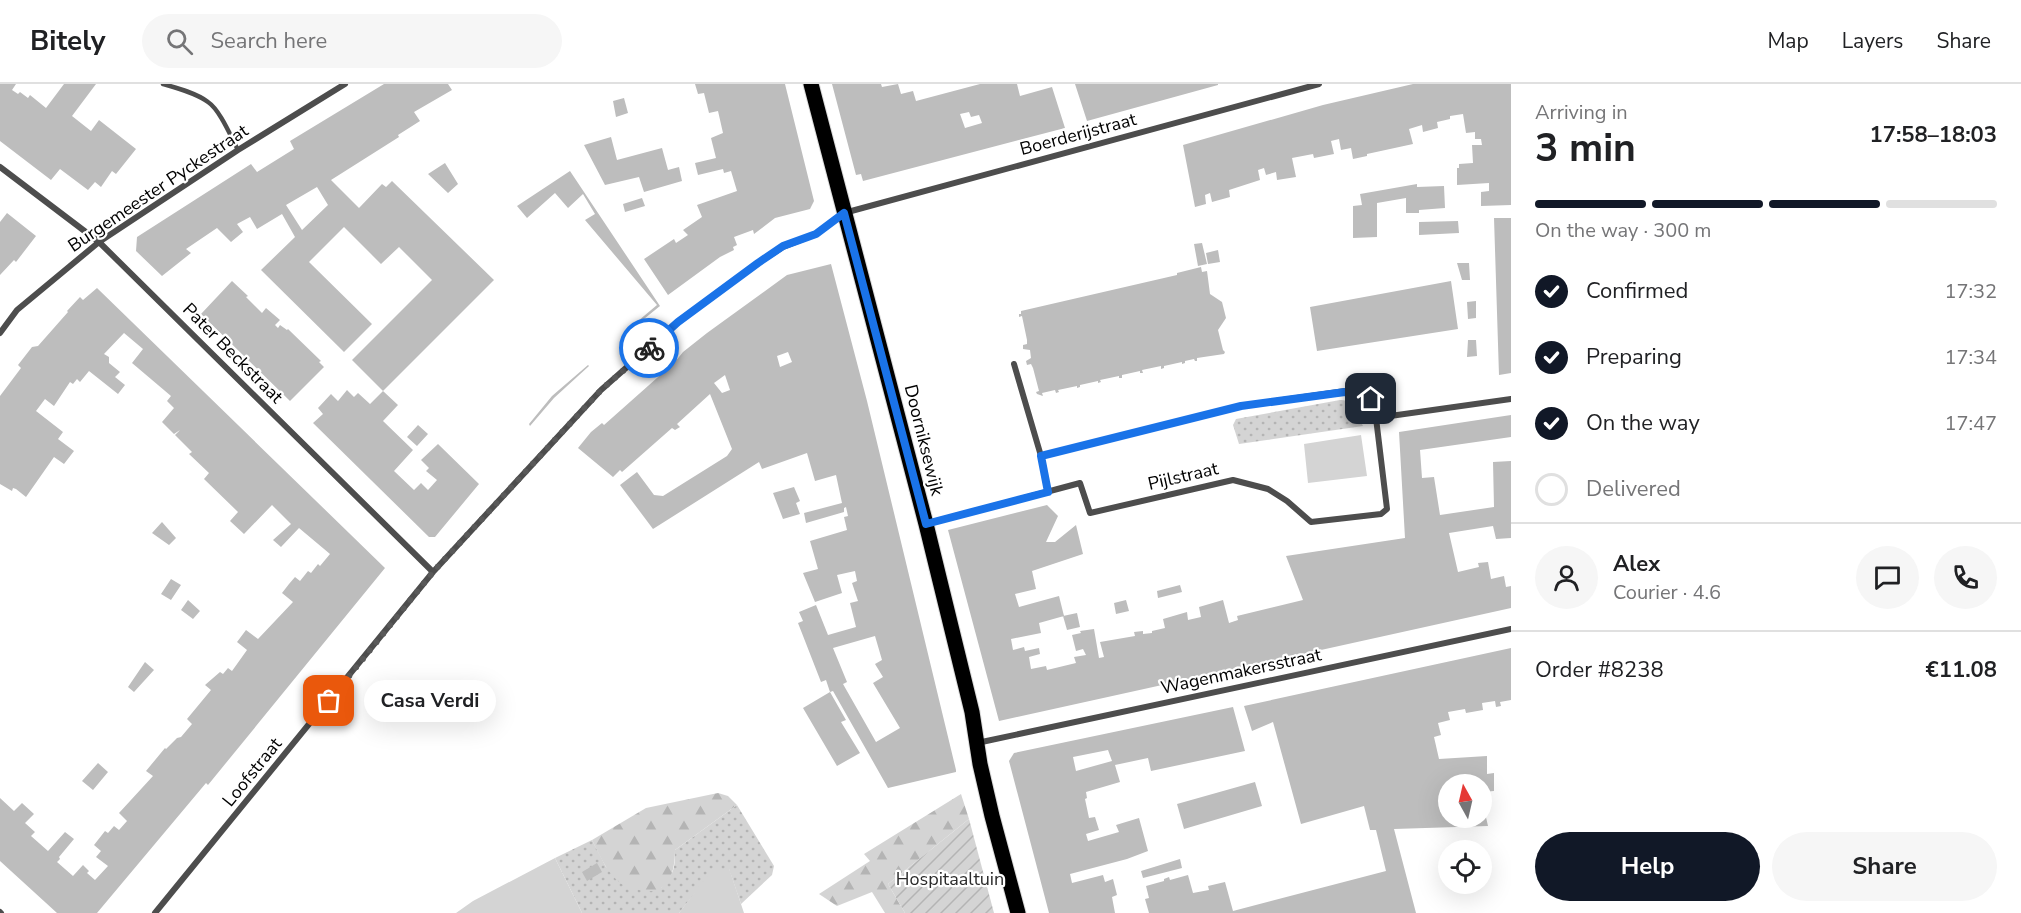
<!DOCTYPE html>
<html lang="en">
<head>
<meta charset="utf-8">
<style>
  body { margin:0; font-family:"Nunito Sans",sans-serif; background:#f6f6f6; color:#202124; height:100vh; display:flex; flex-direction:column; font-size:22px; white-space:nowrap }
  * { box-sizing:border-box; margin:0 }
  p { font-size:20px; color:#757577 }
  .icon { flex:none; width:33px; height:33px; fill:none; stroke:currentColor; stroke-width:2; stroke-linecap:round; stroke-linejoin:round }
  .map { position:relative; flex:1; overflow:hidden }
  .side { display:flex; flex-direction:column; background:#fff; width:510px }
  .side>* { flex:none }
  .needle { width:39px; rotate:352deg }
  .controls { position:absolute; left:1438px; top:690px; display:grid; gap:12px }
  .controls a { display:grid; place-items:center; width:54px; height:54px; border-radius:50%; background:#fff; box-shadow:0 6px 24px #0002; font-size:30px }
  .pin { position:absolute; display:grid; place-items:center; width:51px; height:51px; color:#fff; margin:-26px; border-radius:12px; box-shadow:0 3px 9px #0006 }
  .courier { position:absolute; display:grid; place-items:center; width:60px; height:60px; margin:-30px; border:4px solid #1a73e8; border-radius:50%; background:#fff; color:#222; box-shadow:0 2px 8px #0007 }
  .bubble { position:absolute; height:42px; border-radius:21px; background:#fff; box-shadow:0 6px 24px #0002; font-size:20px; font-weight:700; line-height:42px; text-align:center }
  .summary em { font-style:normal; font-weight:700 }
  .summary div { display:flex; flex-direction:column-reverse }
  .summary { display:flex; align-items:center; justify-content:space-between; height:102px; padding:0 24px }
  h1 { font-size:39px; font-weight:700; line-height:45px }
  .bar { display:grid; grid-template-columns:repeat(4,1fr); gap:9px 6px; align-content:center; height:72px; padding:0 24px }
  .bar i { height:8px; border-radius:4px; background:#e0e0e0 }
  .bar .active { background:#111827 }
  .bar p { grid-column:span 4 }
  .line { display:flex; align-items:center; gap:15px; padding:0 24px; border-top:2px solid #e0e0e0 }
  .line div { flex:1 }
  .round { display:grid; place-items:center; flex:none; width:63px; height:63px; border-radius:32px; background:#f6f6f6 }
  ol { padding:0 24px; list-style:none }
  li { display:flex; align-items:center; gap:18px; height:66px }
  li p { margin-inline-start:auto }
  li .icon { padding:6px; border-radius:50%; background:#111827; color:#fff; stroke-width:4 }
  li:last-child { color:#757577 }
  li i { width:33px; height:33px; border:3px solid #e0e0e0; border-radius:50% }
  .primary-button { display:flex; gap:12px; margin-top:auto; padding:12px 24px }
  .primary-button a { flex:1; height:69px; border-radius:36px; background:#111827; color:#fff; font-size:24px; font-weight:700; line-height:69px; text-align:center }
  .primary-button a+a { background:#f6f6f6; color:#202124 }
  header { display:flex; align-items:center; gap:36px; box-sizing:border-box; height:84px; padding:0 30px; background:#fff; border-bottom:2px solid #e0e0e0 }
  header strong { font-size:28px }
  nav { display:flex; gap:33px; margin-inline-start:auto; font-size:21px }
  .search { width:420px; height:54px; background:#f6f6f6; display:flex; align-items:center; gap:15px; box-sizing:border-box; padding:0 21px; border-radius:33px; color:#757577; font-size:22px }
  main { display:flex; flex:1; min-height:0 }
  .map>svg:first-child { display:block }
  .grass { fill:url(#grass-dots) }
  .forest { fill:url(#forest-firs) }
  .park { fill:#d4d4d4 }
  .garden { fill:url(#garden-furrows) }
  .building { fill:#bdbdbd; fill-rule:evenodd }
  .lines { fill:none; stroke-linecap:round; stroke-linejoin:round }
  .primary-casing { stroke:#dbdbdb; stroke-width:17 }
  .lane { stroke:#4d4d4d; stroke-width:4.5 }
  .street { stroke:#4d4d4d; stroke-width:6 }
  .primary { stroke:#000; stroke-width:15 }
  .done { stroke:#595959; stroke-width:6; stroke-dasharray:0 10.8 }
  .route { stroke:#1a73e8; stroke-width:8 }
  .labels { text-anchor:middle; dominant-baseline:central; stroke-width:4.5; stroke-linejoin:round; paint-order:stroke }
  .street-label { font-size:18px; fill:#000; stroke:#fff }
  .park-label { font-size:18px; fill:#2b2b2b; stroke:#fff }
</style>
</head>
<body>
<header>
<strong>Bitely</strong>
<div class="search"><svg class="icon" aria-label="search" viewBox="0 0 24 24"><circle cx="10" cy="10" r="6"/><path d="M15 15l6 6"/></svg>Search here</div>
<nav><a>Map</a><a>Layers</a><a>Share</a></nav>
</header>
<main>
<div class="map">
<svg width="1511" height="829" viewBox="0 0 1511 829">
  <defs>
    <pattern id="grass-dots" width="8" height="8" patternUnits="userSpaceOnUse" patternTransform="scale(1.5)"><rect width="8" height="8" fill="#d4d4d4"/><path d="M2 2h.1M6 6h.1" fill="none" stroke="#b4b4b4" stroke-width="1.8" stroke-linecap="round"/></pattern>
    <pattern id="forest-firs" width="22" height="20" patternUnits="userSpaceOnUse" patternTransform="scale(1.5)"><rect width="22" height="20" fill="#d4d4d4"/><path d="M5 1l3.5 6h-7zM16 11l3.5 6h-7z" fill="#b4b4b4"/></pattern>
    <pattern id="garden-furrows" width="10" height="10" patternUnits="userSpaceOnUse" patternTransform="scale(1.5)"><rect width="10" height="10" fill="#d4d4d4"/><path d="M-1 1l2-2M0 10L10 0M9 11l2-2" fill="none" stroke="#b4b4b4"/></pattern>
  </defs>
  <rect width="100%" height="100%" fill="#fff"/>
  <path class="grass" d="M1340,316C1354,315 1358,331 1363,342L1239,360L1233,341L1236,335Z
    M737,721L774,782L772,791L741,820L729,785L695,809L679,829H582L555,774L592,756L606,783L661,804C674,790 675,785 675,766Z"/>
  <path class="forest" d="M718,709L728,712L737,721L675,766C675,790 668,813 639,806C634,805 628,804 625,802C608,792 600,772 592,756L646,724Z
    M961,710L969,735L888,800L905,829H885L872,808L837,822L819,810L870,777L864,770Z"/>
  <path class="park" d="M1361,351L1367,392L1308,399L1304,360Z
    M555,774L582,829H456L473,817Z
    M729,784L744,829H679L711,787Z"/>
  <path class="garden" d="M969,735L994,829H905L888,800Z"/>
  <path class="building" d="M0,0H16L12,6L18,10L20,8L28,14L30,11L46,24L64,0H96L72,32L91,47L99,36L136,65L116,90L112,87L101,103L95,98L88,106L60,85L51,96L0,57Z
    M384,0H448L452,6L414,28L420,37L398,51L399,53L331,96L359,124L382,100L386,103L392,97L494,196L383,307L352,276L432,196L399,163L381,180L344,143L309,178L372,240L344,268L261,186L295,153L282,130L257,145L250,133L237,140L243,148L231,158L217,144L186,165L191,169L162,192L136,167L137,153L251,80L257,88L294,65L290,57ZM317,103L328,121L302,146L286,121Z
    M695,0H785L814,117L810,125L775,134L754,150L753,146L734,153L737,161L733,163L734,166L720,173L668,211L644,175L674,155L676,159L688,151L683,146L702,133L697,121L737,107L731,87L724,89L723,85L698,91L695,79L716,74L711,54L723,49L718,27L709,29L704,9L698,10Z
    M832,0H881L882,3L898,0L901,10L913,7L916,17L980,0H1017L1020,12L1052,3L1065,44L863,97L861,90L856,91ZM969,28L971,33L979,31L982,39L965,44L960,30Z
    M1075,0H1218V1L1087,37Z
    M1413,0H1511V121L1481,122V108L1489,107V99L1457,101V84H1459V80L1473,79L1472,61H1482L1481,55H1475V48L1466,49L1463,30L1450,32V35L1437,38L1438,44L1423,48L1422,41L1409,45L1413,60L1367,70V72L1353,75L1351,64L1341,66L1339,55L1331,57L1334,70L1314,74L1313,70L1292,74L1296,93L1277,96L1276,88L1266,91L1264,84L1258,86L1260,96L1229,106L1230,113L1212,118L1210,109L1205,111L1206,120L1195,123L1183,61L1323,21Z
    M624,14L628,29L616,33L613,17Z
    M611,53L617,76L662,64L668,86L679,83L682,97L644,108L639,93L605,101L584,61Z
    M445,79L458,100L448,109L428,90Z
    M570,87L660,222L639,239L638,237L657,221L585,136L595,130L583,110L568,124L555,109L527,134L517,122Z
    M1417,100V103L1444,102L1445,124L1419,126V129H1406V114L1377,119V153L1353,154V122L1362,121L1360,110Z
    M642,114L645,122L625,128L623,120Z
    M7,129L36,152L16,178L14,176L0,191V138Z
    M1494,134H1511V289L1499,291Z
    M1458,137L1459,149L1419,151V138Z
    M1202,159L1207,180L1198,182L1194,160Z
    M1218,166L1220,178L1208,180L1206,169Z
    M1457,179H1469L1470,196H1462Z
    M831,180L867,317L956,686V688L888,704L833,607L830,608L826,596L821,598L798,539L803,537L799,528L816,521L828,551L856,543L850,519L858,517L852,499L857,497L855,487L837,491L842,509L815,518L803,489L818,485L810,457L847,446L844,433L848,432L846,423L844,424V428L806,439L804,429L842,419L836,391L815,397L807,369L762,385L759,378L653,445L620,401L637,388L654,411L663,412L727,372L732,365L710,310L677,340L680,343L675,346L672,344L622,388L620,386L613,393L578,364L591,348L602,339L604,341L675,278L683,268L707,249L787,191ZM788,268L792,278L780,283L777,272ZM725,291L730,306L722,309L714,299ZM875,552L882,576L875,580L883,593L873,599L900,644L876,658L843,600L847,598L833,564Z
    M1201,183L1202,188L1207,187L1210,210L1222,218L1226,234L1218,246L1223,266L1225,268L1224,270L1197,274V277H1195L1194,275L1185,277V279L1182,280V278L1164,282V284L1161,285V282L1142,286L1143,289H1140V287L1122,291V294H1119V292L1100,296L1101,298L1098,299V297L1080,301V303L1077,304V302L1058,306L1059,308L1056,309L1055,306L1042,309L1043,312L1037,310L1036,308L1039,307L1033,284L1031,280L1027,281L1026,277L1031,274L1030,266L1023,265V261L1027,260V256L1022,232L1019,233V230H1021V227L1177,191V189Z
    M232,197L248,212L246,213L262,229L266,224L280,236L275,241L278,244L280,241L287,246L288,245L321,277L319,278L324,283L290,317L201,230Z
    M1451,197L1458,245L1317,267L1310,223Z
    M97,204L385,484L208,701L206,699L97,829H57L0,777V714L14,727L22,719L34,730L25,739L35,748L31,752L48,767L65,748L74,755L59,773L60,775L57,778L73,792L83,781L89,787L87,789L95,796L108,782L96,773L101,767L94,761L105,747L108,749L114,742L119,746L127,737L119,729L153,692L146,687L165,664L166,665L177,654L181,653L192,640L187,635L211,606L205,601L220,588L223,590L228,584L232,587L247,566L237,558L246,546L258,555L293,518L282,509L289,500L295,493L300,497L308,487L311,489L318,480L320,482L330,470L299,444L281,463L273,456L291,440L272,421L244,450L230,437L238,428L204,395L209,389L189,370L192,368L175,351L180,346L174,350L162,338L174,324L167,317L171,312L132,279L143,265L124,249L104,270L109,273V279L120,288L115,293L125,301L118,310L89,287L80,298L77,295L73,300L70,298L54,322L45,315L36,327L63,348L58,355L74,367L64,380L54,373L26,413L16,405L13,404L12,407L0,400V312L21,284L18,281L32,263L38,262L68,228L67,227L80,213L83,216Z
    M1476,217V234L1468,235L1467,218Z
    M1468,256H1476L1477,272L1467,273Z
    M588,281L589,282L554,314L530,342L529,340L552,312Z
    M347,306L354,313L358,309L370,320L383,307L398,321L383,337L413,366L394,387L414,406L421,399L428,406L437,396L426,387L429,384L421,376L438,360L479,400L435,453H429L313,339L323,330L318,324L331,310L338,317Z
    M1511,331V353L1420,366L1422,394L1434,393L1440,431L1494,423L1493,378L1511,377V454L1496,455L1493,442L1449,449L1458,488L1479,483L1478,479L1488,478L1491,495L1504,492L1506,503L1511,502V524L999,637L948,446L1047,421L1058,432L1046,458H1055L1076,441L1083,470L1032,487L1036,505L1015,510L1019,523L1059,512L1064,532L1039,539L1041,549L1011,555L1013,566L1024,563L1025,567L1039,564L1040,570L1029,573L1031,585L1046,582L1047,586L1076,579L1074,573L1086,571L1083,565L1076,567L1072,551L1081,549L1080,547L1094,545L1099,574L1104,573L1100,558L1135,552L1134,548L1143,547V550L1152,549V547L1165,544L1163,535L1187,528L1188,536L1201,533L1199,523L1223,516L1229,539L1238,536L1237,532L1303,516L1286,472L1405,454L1399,348Z
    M418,341L428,350L417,362L407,353Z
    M794,403L800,417L796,419L800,430L783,435L773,409Z
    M162,438L176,454L169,461L152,449Z
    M171,495L181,501L171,516L161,510Z
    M1180,501L1182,508L1158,514L1157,507Z
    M188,516L200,527L193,535L181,526Z
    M1126,516L1129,527L1116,530L1114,519Z
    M1077,529L1080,543L1067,546L1063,532Z
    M1511,564V616L1500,618L1501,622L1496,623L1495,617L1482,619L1483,626L1466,629L1465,625L1448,628L1450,636L1438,639L1441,651L1434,653L1439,675L1487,672V690L1494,689V707L1482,708V700H1449V734H1482L1483,720L1488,742L1394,745L1416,829H1149L1145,815L1149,814L1146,802L1164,797V795L1169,793L1170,796L1188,791L1193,809L1209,806L1208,802L1225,798L1233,827L1386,787L1376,746H1370L1364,722L1301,740L1273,638L1252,647L1244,622Z
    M145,578L154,586L134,608L128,603Z
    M830,608L846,636L841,638L860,669L837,682L803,624Z
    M1233,623L1245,667L1151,687L1148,674L1115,681L1120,698L1086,708L1087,714L1085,715L1089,734L1095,733L1099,746L1086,750L1088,757L1119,748L1116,741L1139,734L1148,767L1127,775L1070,790L1072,799L1103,791L1105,798L1113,795L1117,811L1112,813L1115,829H1049L1009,677L1014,669ZM1108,666L1112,677L1076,687L1073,673Z
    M98,679L108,688L93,706L82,697Z
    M1255,698L1262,722L1184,745L1177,720Z
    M1180,775L1182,784L1143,794L1141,787Z
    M597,779L602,788L587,797L582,788Z"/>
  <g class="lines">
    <defs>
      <path id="primary" d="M811,0L926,440L972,628L980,680L992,732L1018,829"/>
    </defs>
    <use href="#primary" class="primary-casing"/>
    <path class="lane" d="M163,0C177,4 196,9 208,18C220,26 231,53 238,66"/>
    <path class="street" d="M0,83L99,158L433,488
      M0,249L17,226L99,158L238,66L345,0
      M1014,280L1041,372L1048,408
      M1041,372L1241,322L1345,307L1371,315L1376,334
      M926,440L1080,399L1090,429L1233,396L1268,405L1287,417L1311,438L1381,430L1387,425L1376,334L1511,315
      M977,659L1511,545
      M0,828L1,829
      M155,829L433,488L601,306L678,238L758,179L783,163L816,150L844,129L1319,0"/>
    <use href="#primary" class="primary"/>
  </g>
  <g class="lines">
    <path class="done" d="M329,617L433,488L601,306L649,264"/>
    <path class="route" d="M649,264L678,238L758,179L783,162L816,150L844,129L926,440L1048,408L1041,372L1241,322L1345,308L1371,315"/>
  </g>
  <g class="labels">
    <g class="street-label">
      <text transform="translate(1078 50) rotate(-15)">Boerderijstraat</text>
      <text transform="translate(158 104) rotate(-34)">Burgemeester Pyckestraat</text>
      <text transform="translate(233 269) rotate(45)">Pater Beckstraat</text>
      <text transform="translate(924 356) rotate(76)">Doorniksewijk</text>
      <text transform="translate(1183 392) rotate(-13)">Pijlstraat</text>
      <text transform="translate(1241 587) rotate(-12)">Wagenmakersstraat</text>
      <text transform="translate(252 688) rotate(-51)">Loofstraat</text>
    </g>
    <g class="park-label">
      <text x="950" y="795">Hospitaaltuin</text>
    </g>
  </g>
</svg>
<div class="controls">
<a><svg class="needle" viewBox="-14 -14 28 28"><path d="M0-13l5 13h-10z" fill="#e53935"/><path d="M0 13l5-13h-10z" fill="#757577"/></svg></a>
<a><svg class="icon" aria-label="locate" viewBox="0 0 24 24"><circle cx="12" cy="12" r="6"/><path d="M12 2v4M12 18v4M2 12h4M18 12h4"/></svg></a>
</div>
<div class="pin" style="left:329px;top:617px;background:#ea580c"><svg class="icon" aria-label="bag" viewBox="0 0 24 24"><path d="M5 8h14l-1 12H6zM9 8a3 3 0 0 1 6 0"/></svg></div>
<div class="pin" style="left:1371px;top:315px;background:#1f2937"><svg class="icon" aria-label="home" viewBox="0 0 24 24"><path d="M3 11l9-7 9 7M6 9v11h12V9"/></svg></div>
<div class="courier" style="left:649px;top:264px"><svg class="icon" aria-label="bike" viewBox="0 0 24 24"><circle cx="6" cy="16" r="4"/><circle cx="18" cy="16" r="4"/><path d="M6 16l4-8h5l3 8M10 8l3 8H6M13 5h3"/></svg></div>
<div class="bubble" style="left:364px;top:596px;width:132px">Casa Verdi</div>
</div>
<section class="side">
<div class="summary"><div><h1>3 min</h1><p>Arriving in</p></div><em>17:58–18:03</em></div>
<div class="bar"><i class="active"></i><i class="active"></i><i class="active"></i><i></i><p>On the way · 300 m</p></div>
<ol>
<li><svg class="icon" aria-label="check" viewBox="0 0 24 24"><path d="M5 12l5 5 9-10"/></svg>Confirmed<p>17:32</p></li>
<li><svg class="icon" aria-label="check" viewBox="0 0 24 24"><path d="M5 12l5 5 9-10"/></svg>Preparing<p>17:34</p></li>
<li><svg class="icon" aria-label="check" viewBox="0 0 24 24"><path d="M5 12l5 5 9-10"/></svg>On the way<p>17:47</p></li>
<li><i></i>Delivered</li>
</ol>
<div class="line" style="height:108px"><a class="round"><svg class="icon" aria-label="person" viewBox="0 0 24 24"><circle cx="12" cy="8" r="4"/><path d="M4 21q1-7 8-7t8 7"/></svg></a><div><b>Alex</b><p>Courier · 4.6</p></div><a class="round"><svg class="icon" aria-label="chat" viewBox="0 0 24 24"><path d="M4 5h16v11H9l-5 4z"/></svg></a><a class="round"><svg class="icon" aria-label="phone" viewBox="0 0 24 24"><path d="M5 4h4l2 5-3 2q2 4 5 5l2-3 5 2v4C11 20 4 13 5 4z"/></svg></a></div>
<div class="line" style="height:78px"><div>Order #8238</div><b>€11.08</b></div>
<div class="primary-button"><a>Help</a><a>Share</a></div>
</section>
</main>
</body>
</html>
